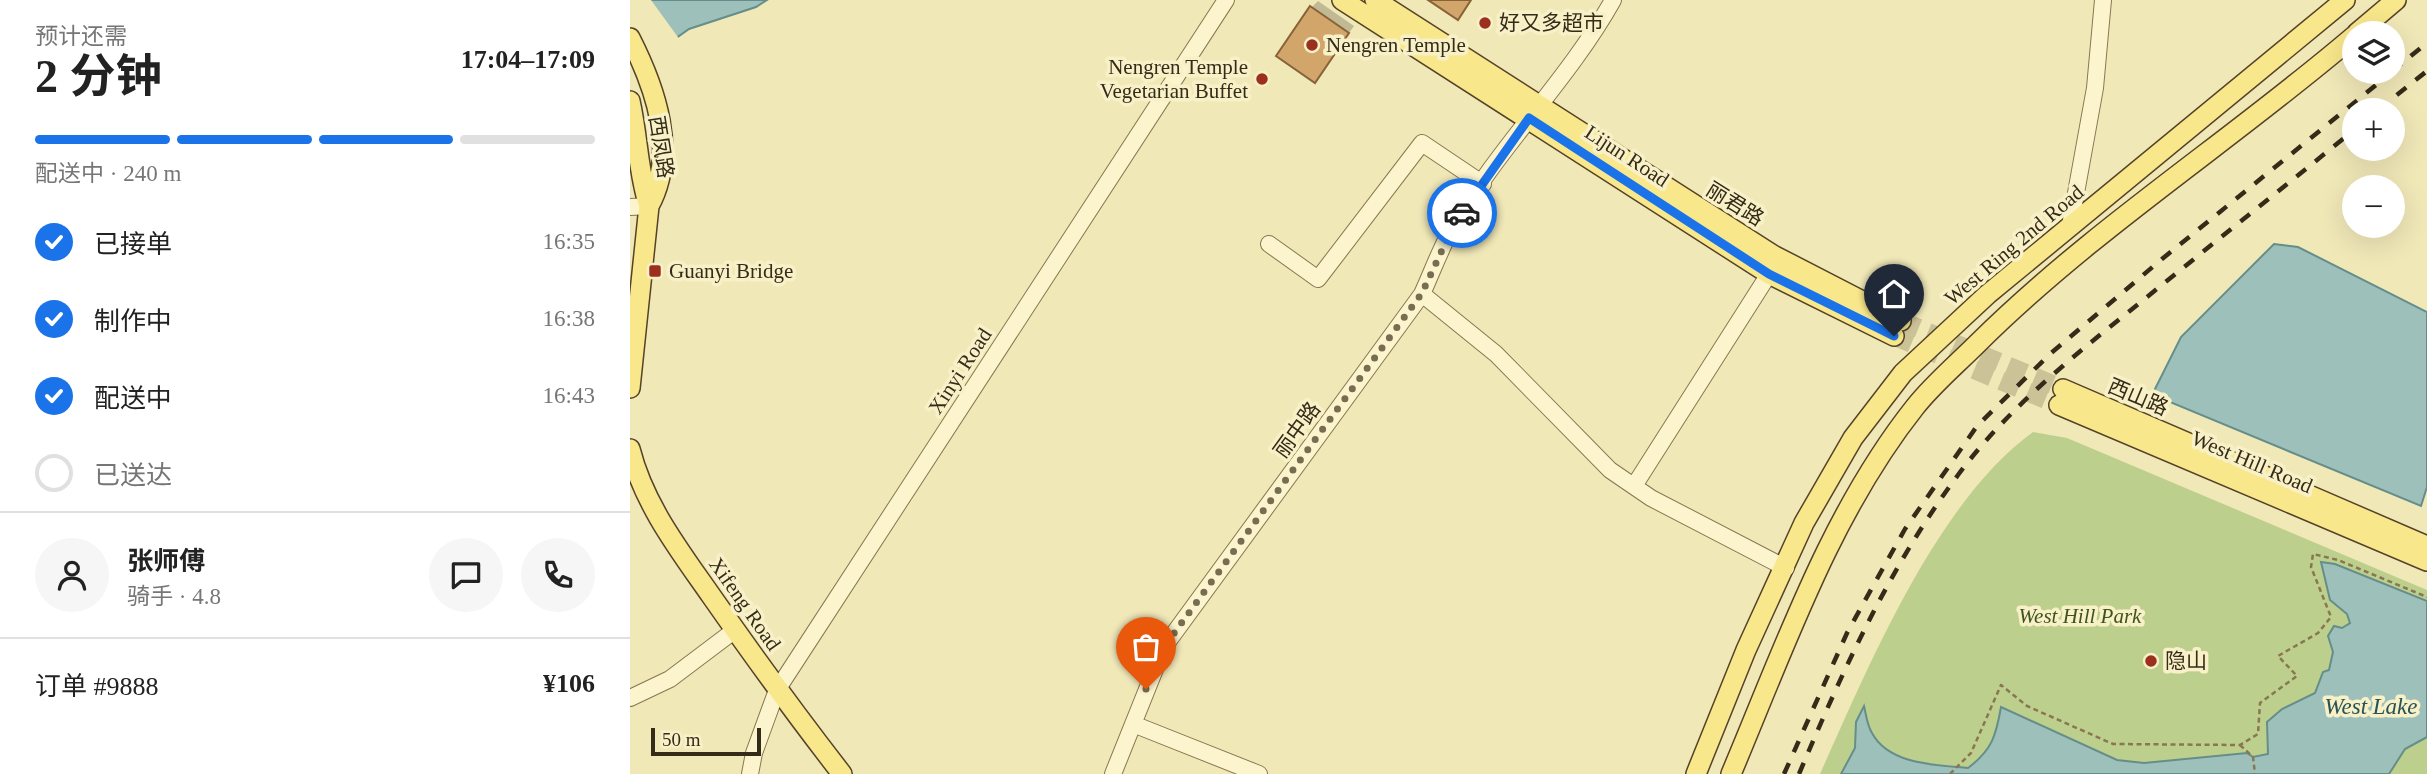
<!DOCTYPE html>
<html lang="zh">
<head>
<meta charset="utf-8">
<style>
  body { margin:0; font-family:"Times New Roman","Noto Sans SC",serif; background:#f6f6f6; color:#222; height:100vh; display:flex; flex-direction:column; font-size:26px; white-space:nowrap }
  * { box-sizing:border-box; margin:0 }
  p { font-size:23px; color:#767676 }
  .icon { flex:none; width:38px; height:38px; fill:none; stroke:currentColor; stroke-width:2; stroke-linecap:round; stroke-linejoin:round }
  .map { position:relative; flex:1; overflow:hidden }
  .sheet { display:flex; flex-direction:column; background:#fff; width:630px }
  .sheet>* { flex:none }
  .tools { position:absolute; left:1712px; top:21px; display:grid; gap:14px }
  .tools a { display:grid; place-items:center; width:63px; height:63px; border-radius:50%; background:#fff; box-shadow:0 7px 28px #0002; font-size:35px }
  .scale { position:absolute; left:21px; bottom:18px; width:110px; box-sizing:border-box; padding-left:7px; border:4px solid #352b19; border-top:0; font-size:19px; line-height:24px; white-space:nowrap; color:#352b19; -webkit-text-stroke:5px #f8f1c8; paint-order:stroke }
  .pin { position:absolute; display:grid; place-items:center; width:60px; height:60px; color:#fff; margin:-72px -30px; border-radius:50% 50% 50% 0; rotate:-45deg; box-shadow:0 0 7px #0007 }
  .pin .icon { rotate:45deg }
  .courier { position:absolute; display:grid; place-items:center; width:70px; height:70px; margin:-35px; border:5px solid #1a73e8; border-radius:50%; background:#fff; color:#222; box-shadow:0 2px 9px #0007 }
  .headline em { font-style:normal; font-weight:700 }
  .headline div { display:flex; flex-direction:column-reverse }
  .headline { display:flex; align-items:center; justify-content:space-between; height:119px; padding:0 35px }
  h1 { font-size:46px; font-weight:700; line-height:52px }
  .bar { display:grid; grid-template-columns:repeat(4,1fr); gap:10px 7px; align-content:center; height:84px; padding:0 35px }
  .bar i { height:9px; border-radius:5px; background:#e0e0e0 }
  .bar .active { background:#1a73e8 }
  .bar p { grid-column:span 4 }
  .line { display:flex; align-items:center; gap:18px; padding:0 35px; border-top:2px solid #e0e0e0 }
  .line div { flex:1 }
  .round { display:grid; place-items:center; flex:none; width:74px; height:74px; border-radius:37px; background:#f6f6f6 }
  ol { padding:0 35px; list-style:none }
  li { display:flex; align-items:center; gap:21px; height:77px }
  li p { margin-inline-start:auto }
  li .icon { padding:7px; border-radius:50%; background:#1a73e8; color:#fff; stroke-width:4 }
  li:last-child { color:#767676 }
  li i { width:38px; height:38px; border:4px solid #e0e0e0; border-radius:50% }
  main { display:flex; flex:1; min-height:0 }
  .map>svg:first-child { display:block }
  .green { fill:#bdcf8c }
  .water { fill:#9ec0bb; stroke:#658e8a; stroke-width:2 }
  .pier { fill:#f1e8b8 }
  .shadow { fill:#0003 }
  .building { fill:#d2a66b; stroke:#886337; stroke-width:2 }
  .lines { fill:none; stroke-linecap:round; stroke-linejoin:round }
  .major-tunnel { stroke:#cbc298; stroke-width:19; stroke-dasharray:19 10; stroke-linecap:butt }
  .minor-casing { stroke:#887752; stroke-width:18 }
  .major-casing { stroke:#544328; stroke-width:22 }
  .path { stroke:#887752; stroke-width:2.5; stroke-dasharray:5 3.5; stroke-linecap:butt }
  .minor { stroke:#fbf4cc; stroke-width:16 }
  .major { stroke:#f9e78b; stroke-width:19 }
  .rail { stroke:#352b19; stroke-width:4.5; stroke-dasharray:12 12; stroke-linecap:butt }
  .done { stroke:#776d51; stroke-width:7; stroke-dasharray:0 12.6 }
  .route { stroke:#1a73e8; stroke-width:9 }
  .poi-dot { fill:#9b301e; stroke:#f8f1c8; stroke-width:2.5 }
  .labels { text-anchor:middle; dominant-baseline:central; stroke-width:7; stroke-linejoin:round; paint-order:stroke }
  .poi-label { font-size:21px; fill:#352b19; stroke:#f8f1c8; text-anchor:start }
  .street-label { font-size:21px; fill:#352b19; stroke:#f8f1c8 }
  .park-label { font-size:21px; font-style:italic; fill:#3e531e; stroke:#f8f1c8 }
  .water-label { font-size:23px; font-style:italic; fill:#275256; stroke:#f8f1c8 }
</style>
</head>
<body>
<main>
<section class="sheet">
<div class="headline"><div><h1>2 分钟</h1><p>预计还需</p></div><em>17:04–17:09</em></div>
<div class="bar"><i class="active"></i><i class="active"></i><i class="active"></i><i></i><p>配送中 · 240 m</p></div>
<ol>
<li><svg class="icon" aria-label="check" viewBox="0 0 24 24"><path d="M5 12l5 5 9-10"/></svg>已接单<p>16:35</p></li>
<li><svg class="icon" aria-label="check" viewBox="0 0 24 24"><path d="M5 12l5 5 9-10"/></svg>制作中<p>16:38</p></li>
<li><svg class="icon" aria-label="check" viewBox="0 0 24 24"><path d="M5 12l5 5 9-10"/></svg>配送中<p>16:43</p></li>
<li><i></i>已送达</li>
</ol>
<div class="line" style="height:126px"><a class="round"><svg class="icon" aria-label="person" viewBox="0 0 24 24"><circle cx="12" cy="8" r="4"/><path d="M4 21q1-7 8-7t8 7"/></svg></a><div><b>张师傅</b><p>骑手 · 4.8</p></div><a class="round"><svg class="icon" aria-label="chat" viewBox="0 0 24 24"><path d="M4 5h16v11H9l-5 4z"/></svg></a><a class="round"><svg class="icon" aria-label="phone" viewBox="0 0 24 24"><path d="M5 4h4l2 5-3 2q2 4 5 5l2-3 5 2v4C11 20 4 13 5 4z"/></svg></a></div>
<div class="line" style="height:91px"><div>订单 #9888</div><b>¥106</b></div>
</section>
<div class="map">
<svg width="1797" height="774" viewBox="0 0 1797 774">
  <rect width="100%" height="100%" fill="#f1e8b8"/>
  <path class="green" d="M1403,432L1437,438L1797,590V774H1190C1238,667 1307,501 1403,432Z"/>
  <path class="water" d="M0,0H137L126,7L59,29L0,71Z
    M1644,244L1668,247L1797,312V487L1791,506L1535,400L1524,391L1551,337Z
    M1691,562L1705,564L1797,601V737L1775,749L1759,774H1211L1225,748L1226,722L1234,706C1236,714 1237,725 1242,733C1259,765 1307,765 1338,768C1362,750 1366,736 1371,707L1487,760L1514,763L1617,753L1623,757L1638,754L1637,722L1652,709L1685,693L1693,672L1699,670L1703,652L1698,636L1704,626L1712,628L1720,623L1717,614L1700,600Z"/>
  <path class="pier" d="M0,0H21L50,40L0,75Z"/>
  <path class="shadow" d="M688,1L724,26L685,80L681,8Z"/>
  <path class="building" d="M798,0H841L828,20Z
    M680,6L719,33L685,83L646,56Z"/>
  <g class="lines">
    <path class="major-tunnel" d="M1271,321L1433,389
      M1264,336L1429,405"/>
    <defs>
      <path id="minor" d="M0,207L19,206
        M1440,226L1465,88L1473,0
        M639,244L688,279L792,143L853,184
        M792,294L866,354L980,470L1021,498L1156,568
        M1004,486L1139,274
        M0,698L40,679L105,630
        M503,724L629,774
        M120,774L124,753L147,690L596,0
        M483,774L534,647L792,294C802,272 810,250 821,230C867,148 937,82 983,0"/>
      <path id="major" d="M712,0L1139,274L1264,336
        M745,0L1143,255L1271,321
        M1727,33L1766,0
        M0,38C26,89 48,153 19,206L0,388
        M0,101C8,136 8,173 19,206
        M1433,389L1797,546
        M1429,405L1797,561
        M0,449C14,505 50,551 82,597C124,657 167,716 212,774
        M1066,774L1116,650L1174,523L1223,438L1273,373L1358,294L1715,0
        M1101,774C1154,649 1200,514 1285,407C1303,384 1327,364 1348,343C1463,229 1601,141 1724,36"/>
    </defs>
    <use href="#minor" class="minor-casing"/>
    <use href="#major" class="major-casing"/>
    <path class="path" d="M1610,745L1623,757L1625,774
      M1320,774L1341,753L1371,685L1397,706L1483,744L1610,745L1628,734L1630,703L1667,676L1648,656L1688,633L1701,617L1681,567L1683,554L1708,560L1797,597"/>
    <use href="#minor" class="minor"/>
    <use href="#major" class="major"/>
    <path class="rail" d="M1762,71L1797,43
      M1748,110L1797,71
      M1154,774L1217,633L1243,586L1275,529L1347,426L1420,354L1532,259L1762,72
      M1169,774C1213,670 1260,566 1328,475C1380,405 1450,351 1517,297C1586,241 1655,186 1724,130"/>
  </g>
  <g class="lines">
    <path class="done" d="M516,689L534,647L792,293L822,229L832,213"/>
    <path class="route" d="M832,213L899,118L1139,274L1264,336"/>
  </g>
  <g class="poi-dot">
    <circle cx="855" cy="23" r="7"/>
    <circle cx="682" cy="45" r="7"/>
    <circle cx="632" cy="79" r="7"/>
    <rect x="18" y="264" width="14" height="14" rx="3.5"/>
    <circle cx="1521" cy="661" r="7"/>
  </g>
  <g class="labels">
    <g class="poi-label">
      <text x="869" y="23">好又多超市</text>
      <text x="696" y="45">Nengren Temple</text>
      <text x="618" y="67" text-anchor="end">Nengren Temple<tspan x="618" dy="24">Vegetarian Buffet</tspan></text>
      <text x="39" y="271">Guanyi Bridge</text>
      <text x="1535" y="661">隐山</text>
    </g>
    <g class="street-label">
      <text transform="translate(31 147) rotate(81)">西凤路</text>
      <text transform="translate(997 156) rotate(33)">Lijun Road</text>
      <text transform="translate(1105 204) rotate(32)">丽君路</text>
      <text transform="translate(1384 245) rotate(-40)">West Ring 2nd Road</text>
      <text transform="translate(330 371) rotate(-57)">Xinyi Road</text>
      <text transform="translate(1508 397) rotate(23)">西山路</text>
      <text transform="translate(667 430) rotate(-54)">丽中路</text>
      <text transform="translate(1622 462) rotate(23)">West Hill Road</text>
      <text transform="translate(115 604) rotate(55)">Xifeng Road</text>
    </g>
    <g class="park-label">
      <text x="1450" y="616">West Hill Park</text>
    </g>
    <g class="water-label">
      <text x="1741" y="706">West Lake</text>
    </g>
  </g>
</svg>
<div class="tools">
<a><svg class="icon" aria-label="layers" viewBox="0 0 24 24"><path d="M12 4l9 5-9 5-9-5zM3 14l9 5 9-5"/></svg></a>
<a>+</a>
<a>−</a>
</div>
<div class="scale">50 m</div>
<div class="pin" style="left:516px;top:689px;background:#ea580c"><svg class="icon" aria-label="bag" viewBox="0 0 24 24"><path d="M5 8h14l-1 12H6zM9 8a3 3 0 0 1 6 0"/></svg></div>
<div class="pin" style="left:1264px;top:336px;background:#1f2937"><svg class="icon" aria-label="home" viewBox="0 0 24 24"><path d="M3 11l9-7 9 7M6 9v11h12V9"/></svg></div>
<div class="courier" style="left:832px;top:213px"><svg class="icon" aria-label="car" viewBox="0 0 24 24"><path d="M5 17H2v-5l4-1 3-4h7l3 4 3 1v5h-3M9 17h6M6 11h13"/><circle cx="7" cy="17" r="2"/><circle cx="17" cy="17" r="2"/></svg></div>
</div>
</main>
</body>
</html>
